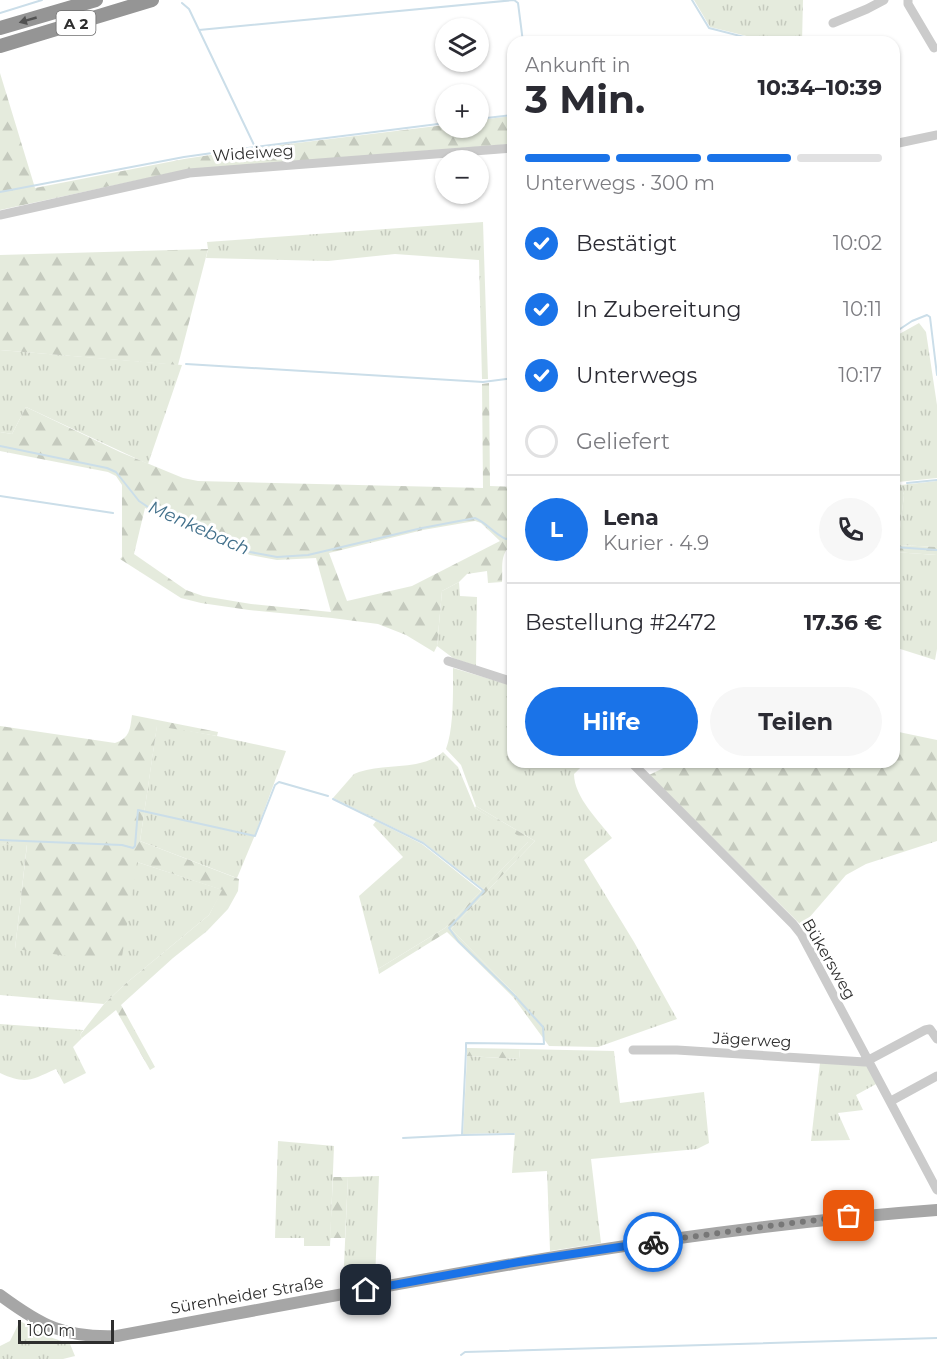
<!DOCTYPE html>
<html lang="de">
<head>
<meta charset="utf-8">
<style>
  body { margin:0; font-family:Montserrat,sans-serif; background:#f7f7f7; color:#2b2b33; height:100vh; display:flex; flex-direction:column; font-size:22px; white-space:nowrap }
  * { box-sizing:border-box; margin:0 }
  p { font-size:20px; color:#7c7c81 }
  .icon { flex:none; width:33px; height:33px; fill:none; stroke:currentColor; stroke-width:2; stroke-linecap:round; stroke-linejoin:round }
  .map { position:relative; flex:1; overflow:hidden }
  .side { position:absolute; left:507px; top:36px; width:393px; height:732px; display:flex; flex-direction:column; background:#fff; border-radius:18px; box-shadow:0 2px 4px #0004 }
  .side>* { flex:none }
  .buttons { position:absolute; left:435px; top:18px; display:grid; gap:12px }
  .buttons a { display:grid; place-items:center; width:54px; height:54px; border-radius:50%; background:#fff; box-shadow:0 2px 4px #0004; font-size:30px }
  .scale { position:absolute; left:18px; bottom:15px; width:96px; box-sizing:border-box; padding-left:6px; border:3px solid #2e2e2e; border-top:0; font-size:16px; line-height:21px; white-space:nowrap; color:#2e2e2e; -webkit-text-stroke:4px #fff; paint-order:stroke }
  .pin { position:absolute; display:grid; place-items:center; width:51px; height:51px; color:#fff; margin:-26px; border-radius:12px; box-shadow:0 3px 9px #0006 }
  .courier { position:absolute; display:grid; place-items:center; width:60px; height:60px; margin:-30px; border:4px solid #1a73e8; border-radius:50%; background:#fff; color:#222; box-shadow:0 2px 8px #0007 }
  .headline em { font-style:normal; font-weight:700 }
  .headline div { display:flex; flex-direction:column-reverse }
  .headline { display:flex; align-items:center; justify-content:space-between; height:102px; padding:0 18px }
  h1 { font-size:39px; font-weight:700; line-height:45px }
  .bar { display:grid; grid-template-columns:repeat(4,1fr); gap:9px 6px; align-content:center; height:72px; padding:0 18px }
  .bar i { height:8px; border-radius:4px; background:#e1e1e2 }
  .bar .on { background:#1a73e8 }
  .bar p { grid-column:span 4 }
  .line { display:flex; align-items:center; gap:15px; padding:0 18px; border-top:2px solid #e1e1e2 }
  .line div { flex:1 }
  .round { display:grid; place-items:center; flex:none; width:63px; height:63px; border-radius:32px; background:#f7f7f7 }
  ol { padding:0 18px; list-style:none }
  li { display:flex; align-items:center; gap:18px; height:66px }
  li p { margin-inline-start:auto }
  li .icon { padding:6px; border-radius:50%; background:#1a73e8; color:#fff; stroke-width:4 }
  li:last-child { color:#7c7c81 }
  li i { width:33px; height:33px; border:3px solid #e1e1e2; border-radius:50% }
  .primary-button { display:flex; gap:12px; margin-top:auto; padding:12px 18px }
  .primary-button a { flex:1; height:69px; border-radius:36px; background:#1a73e8; color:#fff; font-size:24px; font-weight:700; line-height:69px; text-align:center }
  .primary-button a+a { background:#f7f7f7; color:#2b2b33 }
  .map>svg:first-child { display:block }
  .grass { fill:url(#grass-tufts) }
  .forest { fill:url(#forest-firs); fill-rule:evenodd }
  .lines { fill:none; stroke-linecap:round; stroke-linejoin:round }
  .stream { stroke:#cbdee9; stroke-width:2 }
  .minor { stroke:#cbcbcb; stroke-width:9 }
  .major { stroke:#a6a6a6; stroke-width:12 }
  .highway { stroke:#959595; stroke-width:14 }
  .oneway { fill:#525252 }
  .done { stroke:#777; stroke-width:6; stroke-dasharray:0 10.8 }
  .route { stroke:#1a73e8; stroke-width:8 }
  .labels { text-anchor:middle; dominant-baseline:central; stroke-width:6; stroke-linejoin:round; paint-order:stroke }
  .shield { fill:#fff; stroke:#6d6d6d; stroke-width:1.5 }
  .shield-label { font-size:15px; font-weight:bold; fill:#2e2e2e }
  .street-label { font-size:16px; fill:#2e2e2e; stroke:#fff }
  .water-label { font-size:18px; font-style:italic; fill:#42708b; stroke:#fff }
</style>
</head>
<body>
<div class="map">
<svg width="937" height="1359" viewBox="0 0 937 1359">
  <defs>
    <pattern id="grass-tufts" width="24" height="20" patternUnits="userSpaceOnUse" patternTransform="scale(1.5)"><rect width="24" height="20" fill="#e5ebdd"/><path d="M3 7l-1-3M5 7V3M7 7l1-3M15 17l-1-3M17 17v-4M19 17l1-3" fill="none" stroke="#c5cabe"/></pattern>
    <pattern id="forest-firs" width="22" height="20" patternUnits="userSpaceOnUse" patternTransform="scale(1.5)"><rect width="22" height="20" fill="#e5ebdd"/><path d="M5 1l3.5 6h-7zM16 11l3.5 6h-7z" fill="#c5cabe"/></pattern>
  </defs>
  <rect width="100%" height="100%" fill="#fff"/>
  <path class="grass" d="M694,0H803L802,42H771L710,27Z
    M483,222L488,379H482L479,260L395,254L328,261L206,258L208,249L207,242Z
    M919,323L926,332L937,405V478L898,482L894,478V337Z
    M0,350L182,365L148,464L26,407L12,434L0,432Z
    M937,481V547L898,545L904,495L901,485Z
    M894,552L937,555V649L935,660L894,647Z
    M459,582L460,596L477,597L476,666L453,658L437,646L442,591Z
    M453,668L513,686V762H586L574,774C574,797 599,821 612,838L584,860L634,942L677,1019L598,1047L549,1046L513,997L516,995L451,929L535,841L476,806L461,765L446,749C454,728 453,691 453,668Z
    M157,725L217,736L286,751L255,835L237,878L140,841Z
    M443,752L458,767L475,808L529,841L483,889L423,842L333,798L354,774L359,772C385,763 421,771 443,752Z
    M376,821L422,844L481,891L445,928L378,969L359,896L403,857L373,825Z
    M0,843L27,844L15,949L137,862L223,890L209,915L124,985L104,1004L0,995Z
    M0,1024L83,1030L80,1035L82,1038L73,1047L86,1073L64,1084L56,1069C31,1080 26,1085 0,1073Z
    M520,1049L614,1051L620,1103L704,1092L709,1143L697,1149L591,1159L601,1243L550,1251L547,1171L512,1173L515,1133L463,1134L467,1056L519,1059Z
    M820,1063L869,1066L878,1083L856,1095L863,1110L838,1113L850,1140L811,1141Z
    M278,1141L334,1146L330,1246H304V1238H275Z
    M379,1176L375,1281L343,1287L348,1177Z
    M20,1321L47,1336L70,1344L75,1356L63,1359H0V1346L10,1341Z"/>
  <path class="forest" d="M0,73L35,188L184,159L256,148L445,125L446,128H478L479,120L513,116V144L185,170L0,210Z
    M208,249L178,365L0,350V255Z
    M489,383L490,486L513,487V543C499,554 503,566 502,582L488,583L487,571L467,574L459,582L442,591L437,646L434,652L406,635L378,624L332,618L249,610L201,603L181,598L120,559L122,557V485L116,476L108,472L0,451V432L12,434L26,407L120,452L183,478L198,481L483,488L482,384ZM145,508L250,555L277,560L316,558L331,612L251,604L203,596L186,590L134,554ZM475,521L481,523L500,541L412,586L347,601L329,553L423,530Z
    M894,478L901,485L904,495L898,545L937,547V555L894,552Z
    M132,715L218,732L217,736L157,726L140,841L239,879L238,891L228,909L207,931L173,958L121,1005L155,1067L150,1070L116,1010L82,1038L80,1035L104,1004L124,985L209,915L222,890L137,862L121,963L15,949L27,845L0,843V726L115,743C130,738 130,729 132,715Z
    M894,731L937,740V841L866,864L846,875L802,926L649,775L676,762H894Z
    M476,806L535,841L451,929L516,995L513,997L447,932L379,974L378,969L445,928L528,842L475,808Z
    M467,1048L520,1049L519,1059L467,1056Z
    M333,1177H348L345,1238H330Z"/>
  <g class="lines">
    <path class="stream" d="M692,0L709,28L764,42
      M182,3L189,9L255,147
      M0,13L42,0
      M199,30L514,0L518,3L523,42
      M478,119L513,115
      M0,192L184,157L255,147L446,123
      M894,333L912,321L927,315L930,317L937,375
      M186,364L483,382L513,378
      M0,446L107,468L116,472L139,501L154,511L250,552L277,557L308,555L422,528L475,518C487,523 494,534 506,539L513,537
      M907,483L937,480
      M0,496L113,513
      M894,547L937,550
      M333,799L423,843L484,891L449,928L458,941L514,995L543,1027L544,1044L466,1043V1052
      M0,840L122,845L133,848L135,846L138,810L255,836L275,785L279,782L328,796
      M463,1135L514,1134
      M403,1138L462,1135L466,1051
      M461,1355L465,1352L937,1338"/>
    <path class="minor" d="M908,0V4L934,48
      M833,23L867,9L884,0
      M894,144L937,135
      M0,215L189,173L513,148
      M448,661L513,682
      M631,762L793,924L801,934L937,1190
      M633,1050H677L865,1062L925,1030L930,1029L937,1039
      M891,1101L937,1076"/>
    <path class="major" d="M0,1295C42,1326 64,1338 117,1336C389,1286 661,1230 937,1210"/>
    <path class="highway" d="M0,28L96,0
      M0,46L152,0"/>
  </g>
  <defs><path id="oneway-solid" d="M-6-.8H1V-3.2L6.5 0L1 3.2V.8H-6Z" transform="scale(1.5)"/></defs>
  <use class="oneway" href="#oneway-solid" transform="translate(28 20) rotate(164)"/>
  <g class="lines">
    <path class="done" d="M653,1242L777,1225L849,1216"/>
    <path class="route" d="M366,1290L519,1262L653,1242"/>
  </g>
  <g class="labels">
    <rect class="shield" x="56.5" y="11" width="39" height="24" rx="4.5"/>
    <g class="shield-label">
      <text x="76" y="23">A 2</text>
    </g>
    <g class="street-label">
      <text transform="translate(253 153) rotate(-4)">Wideiweg</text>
      <text transform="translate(829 959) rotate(60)">Bükersweg</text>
      <text transform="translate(752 1040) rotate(3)">Jägerweg</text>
      <text transform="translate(247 1295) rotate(-10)">Sürenheider Straße</text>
    </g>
    <g class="water-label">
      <text transform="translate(199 528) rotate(24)">Menkebach</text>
    </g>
  </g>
</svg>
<div class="buttons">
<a><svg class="icon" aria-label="layers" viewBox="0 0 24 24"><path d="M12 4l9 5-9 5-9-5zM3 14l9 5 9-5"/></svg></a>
<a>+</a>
<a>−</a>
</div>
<div class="scale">100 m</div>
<div class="pin" style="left:849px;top:1216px;background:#ea580c"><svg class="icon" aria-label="bag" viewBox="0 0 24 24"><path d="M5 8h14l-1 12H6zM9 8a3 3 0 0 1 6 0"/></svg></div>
<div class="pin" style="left:366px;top:1290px;background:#1f2937"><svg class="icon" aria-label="home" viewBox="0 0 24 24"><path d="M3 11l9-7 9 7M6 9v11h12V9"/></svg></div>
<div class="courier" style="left:653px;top:1242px"><svg class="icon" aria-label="bike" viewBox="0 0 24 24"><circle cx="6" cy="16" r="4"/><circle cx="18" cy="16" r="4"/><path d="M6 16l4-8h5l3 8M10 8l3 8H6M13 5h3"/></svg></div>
<section class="side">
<div class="headline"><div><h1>3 Min.</h1><p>Ankunft in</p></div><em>10:34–10:39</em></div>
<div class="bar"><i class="on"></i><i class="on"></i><i class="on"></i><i></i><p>Unterwegs · 300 m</p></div>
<ol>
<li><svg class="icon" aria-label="check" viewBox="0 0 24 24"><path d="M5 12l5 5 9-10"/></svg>Bestätigt<p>10:02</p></li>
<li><svg class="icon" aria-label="check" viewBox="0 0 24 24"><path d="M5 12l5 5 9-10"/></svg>In Zubereitung<p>10:11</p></li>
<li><svg class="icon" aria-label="check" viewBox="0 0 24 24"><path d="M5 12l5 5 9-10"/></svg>Unterwegs<p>10:17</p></li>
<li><i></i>Geliefert</li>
</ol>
<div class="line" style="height:108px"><b class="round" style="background:#1a73e8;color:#fff">L</b><div><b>Lena</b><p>Kurier · 4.9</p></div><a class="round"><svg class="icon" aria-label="phone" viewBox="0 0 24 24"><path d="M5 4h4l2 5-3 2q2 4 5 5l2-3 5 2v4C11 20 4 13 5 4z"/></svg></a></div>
<div class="line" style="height:78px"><div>Bestellung #2472</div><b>17.36 €</b></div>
<div class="primary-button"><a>Hilfe</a><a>Teilen</a></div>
</section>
</div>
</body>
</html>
